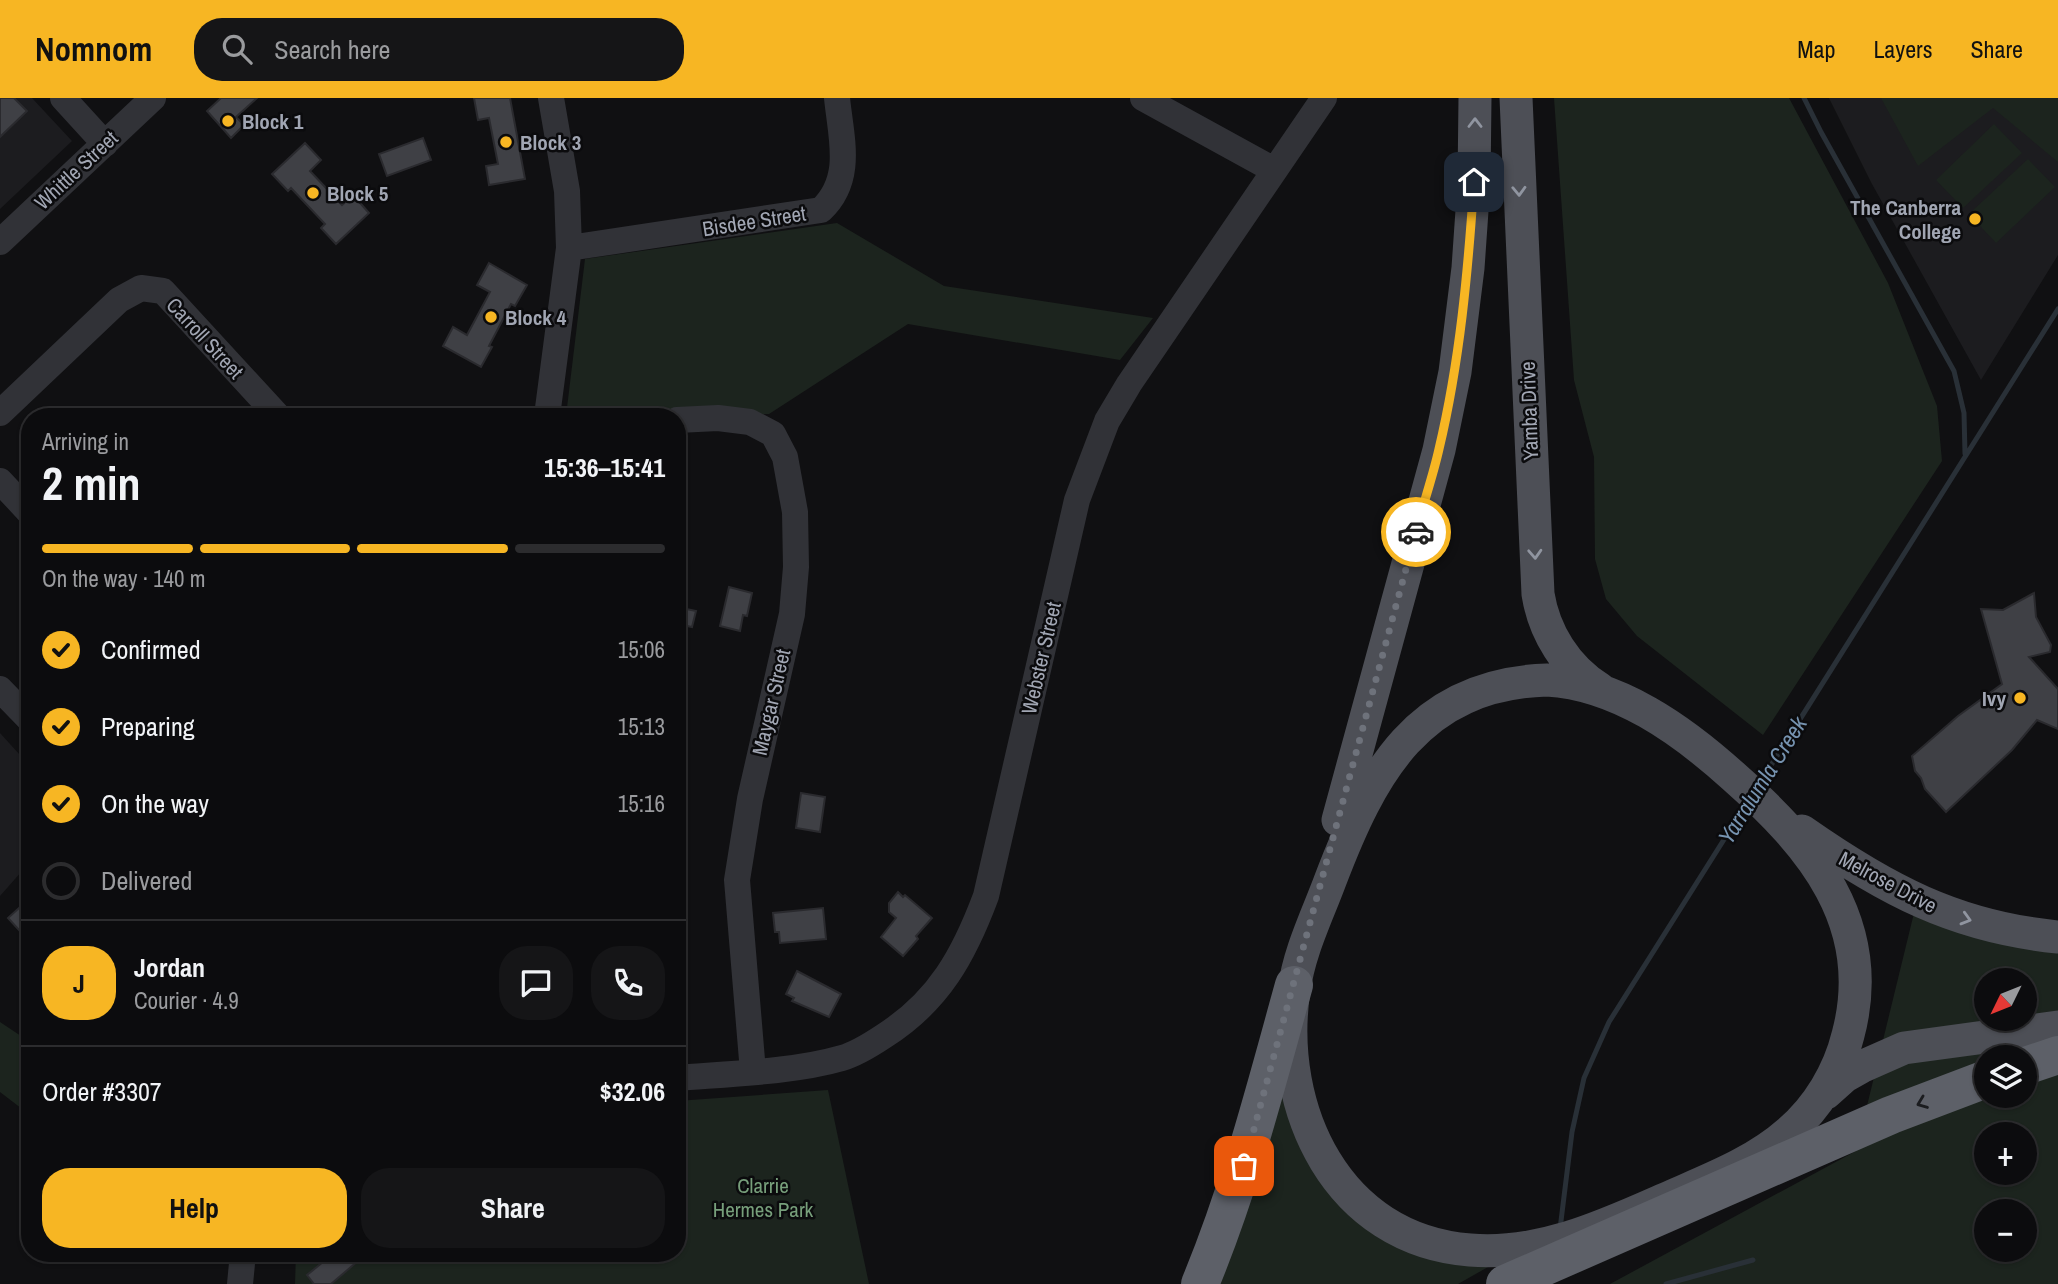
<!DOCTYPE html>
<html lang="en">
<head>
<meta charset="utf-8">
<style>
  body { margin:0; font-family:"Archivo Narrow",sans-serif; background:#151517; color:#f1f3f6; height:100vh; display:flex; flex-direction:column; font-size:26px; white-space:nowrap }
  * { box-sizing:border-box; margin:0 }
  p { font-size:23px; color:#9a9b9e }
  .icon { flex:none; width:38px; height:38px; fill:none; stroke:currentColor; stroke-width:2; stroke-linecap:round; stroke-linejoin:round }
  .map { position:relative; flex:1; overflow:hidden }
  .drawer { position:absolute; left:21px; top:310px; width:665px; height:854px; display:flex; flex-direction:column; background:#0c0c0e; border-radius:28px; box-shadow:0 2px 5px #0004,0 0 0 2px #2c2c2e }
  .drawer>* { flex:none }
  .needle { width:46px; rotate:227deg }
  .fabs { position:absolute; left:1974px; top:870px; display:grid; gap:14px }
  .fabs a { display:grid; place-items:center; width:63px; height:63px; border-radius:50%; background:#0c0c0e; box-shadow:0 2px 5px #0004,0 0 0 2px #2c2c2e; font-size:35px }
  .pin { position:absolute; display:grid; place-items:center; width:60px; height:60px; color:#fff; margin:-30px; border-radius:14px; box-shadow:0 4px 10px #0006 }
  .courier { position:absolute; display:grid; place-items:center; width:70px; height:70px; margin:-35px; border:5px solid #f7b623; border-radius:50%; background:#fff; color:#222; box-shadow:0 2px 9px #0007 }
  .headline em { font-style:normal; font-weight:800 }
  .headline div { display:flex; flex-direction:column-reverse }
  .headline { display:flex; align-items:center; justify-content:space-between; height:119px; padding:0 21px }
  h1 { font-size:46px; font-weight:800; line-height:52px }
  .bar { display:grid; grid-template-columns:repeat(4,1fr); gap:10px 7px; align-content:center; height:84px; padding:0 21px }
  .bar i { height:9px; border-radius:5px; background:#2c2c2e }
  .bar .on { background:#f7b623 }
  .bar p { grid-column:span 4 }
  .line { display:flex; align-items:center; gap:18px; padding:0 21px; border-top:2px solid #2c2c2e }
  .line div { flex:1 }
  .round { display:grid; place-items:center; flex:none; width:74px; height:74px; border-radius:28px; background:#151517 }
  ol { padding:0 21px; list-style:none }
  li { display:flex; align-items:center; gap:21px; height:77px }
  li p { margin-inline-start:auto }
  li .icon { padding:7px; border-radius:50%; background:#f7b623; color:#111; stroke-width:4 }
  li:last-child { color:#9a9b9e }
  li i { width:38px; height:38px; border:4px solid #2c2c2e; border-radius:50% }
  .cta { display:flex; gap:14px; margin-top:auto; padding:14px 21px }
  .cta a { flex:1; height:80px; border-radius:28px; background:#f7b623; color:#111; font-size:28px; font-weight:800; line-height:80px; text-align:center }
  .cta a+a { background:#151517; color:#f1f3f6 }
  header { display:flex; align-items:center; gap:42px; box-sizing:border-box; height:98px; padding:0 35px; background:#f7b623; color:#111 }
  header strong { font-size:33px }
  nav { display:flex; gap:38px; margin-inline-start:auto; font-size:24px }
  .search { width:490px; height:63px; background:#151517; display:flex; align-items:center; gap:18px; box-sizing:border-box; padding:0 24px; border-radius:28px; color:#9a9b9e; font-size:26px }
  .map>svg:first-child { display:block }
  .built { fill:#1c1c1f }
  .green { fill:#1c241e; fill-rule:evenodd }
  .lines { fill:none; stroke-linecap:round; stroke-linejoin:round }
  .stream { stroke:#293037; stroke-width:5 }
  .building { fill:#3f4045; stroke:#2a2a2e; stroke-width:2 }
  .minor { stroke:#313237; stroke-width:26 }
  .major { stroke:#4d4f56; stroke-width:33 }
  .highway { stroke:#5d6068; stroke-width:38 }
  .oneway { stroke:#9095a0 }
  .oneway2 { stroke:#1b1c1f }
  .done { stroke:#6e727b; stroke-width:7; stroke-dasharray:0 12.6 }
  .route { stroke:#f7b623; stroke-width:9 }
  .poi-dot { fill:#f7b623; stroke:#0b0b0d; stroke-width:2.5 }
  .labels { text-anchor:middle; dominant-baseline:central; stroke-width:5; stroke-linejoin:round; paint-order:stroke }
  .poi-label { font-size:21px; font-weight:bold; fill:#a1a6b3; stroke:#0b0b0d; text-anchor:start }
  .street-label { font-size:21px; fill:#a1a6b3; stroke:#0b0b0d }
  .park-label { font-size:21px; fill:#779f7b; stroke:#0b0b0d }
  .water-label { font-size:23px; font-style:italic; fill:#7693b0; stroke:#0b0b0d }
</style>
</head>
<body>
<header>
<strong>Nomnom</strong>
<div class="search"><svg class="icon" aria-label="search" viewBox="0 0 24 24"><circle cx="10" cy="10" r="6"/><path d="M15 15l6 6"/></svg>Search here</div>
<nav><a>Map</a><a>Layers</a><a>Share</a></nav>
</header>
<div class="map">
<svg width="2058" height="1186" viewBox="0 0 2058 1186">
  <rect width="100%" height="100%" fill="#101012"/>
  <path class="built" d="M0,0H32L72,43L0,111Z
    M1829,0H2058V157L1981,282L1872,86Z
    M0,635L30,668V764L0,798Z"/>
  <path class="green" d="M1554,0H1789L1888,185L1937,308L1942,363L1763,637L1637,538L1606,501L1595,461L1594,359L1574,282Z
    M1881,0H2058V64L1993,10L1918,68Z
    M1994,26L2022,55L1963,110L1936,82Z
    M2028,61L2055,89L1996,145L1969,116Z
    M837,125L944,188L1153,220L1120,262L908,226L769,316L566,318L585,161Z
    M1914,815L2058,849V1186H1610L1856,1053ZM1986,882H2025V920H1986ZM1986,959H2025V998H1986ZM1986,1036H2025V1074H1986ZM1986,1113H2025V1152H1986Z
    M0,924L30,944V1017L0,994Z
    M1285,963L1329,1077L1488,1166V1169L1458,1186H1212Z
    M828,992L869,1186H295L296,1155H677V1003Z"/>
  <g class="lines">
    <path class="stream" d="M1804,0L1821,34L1954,273L1964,315L1965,356
      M1758,688L2058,211
      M1560,1131L1572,1034L1584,980L1609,924L1747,705
      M1666,1186L1753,1162"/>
  </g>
  <path class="building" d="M0,0H14L27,13L0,39Z
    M221,0H257L236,19L244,27L231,40L207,13Z
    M474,0H510L525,81L489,87L486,68L498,66L489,20L478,22Z
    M423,40L431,62L387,78L379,56Z
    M305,45L321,62L310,73L342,107L353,97L369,115L336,146L321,130L325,126L291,90L288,93L272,76Z
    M489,165L527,187L515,208L511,206L489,248L492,249L481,269L443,248L453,229L467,237L490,194L477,187Z
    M729,489L752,495L747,518L743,517L740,533L720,528Z
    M2034,495L2036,519L2051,547L2050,554L2029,559L2058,591V631L2037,622L2012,652L1946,714L1925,691L1921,680L1915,673L1912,658L1958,618L2002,586L1981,511L2003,512Z
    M677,509L696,513L692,529L677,526Z
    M801,695L825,699L820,734L796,730Z
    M898,794L903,799L905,797L932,820L916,838L918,841L903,858L881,839L896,820L889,814V805Z
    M30,800V844L8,820Z
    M823,810L826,841L780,845L779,834H775L773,815Z
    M797,873L841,896L829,919L792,903L794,900L786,896Z
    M334,1155H351L358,1163L331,1186H314L307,1177Z"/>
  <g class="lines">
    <path class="minor" d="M63,0L105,46
      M1143,0L1274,72
      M0,144L153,0
      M569,150L821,112C854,81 841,40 837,0
      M0,315L119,202L141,190L163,193L278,318
      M547,318L569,150L567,93L551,0
      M677,322L718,320L750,324L773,336L785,359L795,414L796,469L792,516L750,701L737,782L753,974
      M0,383L30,415
      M0,591L30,622
      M677,980C727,976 794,974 842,960C856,956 872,946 884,938C939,903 964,857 986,798L1077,402L1107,323L1129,286L1324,0
      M240,1186L243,1155"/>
    <path class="major" d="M1516,0L1538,496C1544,534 1566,570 1600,591
      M1547,582C1618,586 1682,632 1733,678C1811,747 1878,825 1848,937C1839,974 1818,1009 1789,1034C1754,1065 1708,1082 1665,1101C1604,1128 1539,1158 1470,1152C1337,1142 1276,1011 1294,892C1299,854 1317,818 1330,783C1371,675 1418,586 1547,582Z
      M1338,722L1439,352L1455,274L1468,170L1474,84L1475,0
      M1802,733C1885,791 1955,829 2058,839
      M1826,995L1845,978L1861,969L1904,950L2058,929"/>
    <path class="highway" d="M2025,968L2058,957
      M1200,1186C1240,1090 1266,988 1294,887
      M1505,1186L1891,1017L1986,981"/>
  </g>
  <defs><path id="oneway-chevron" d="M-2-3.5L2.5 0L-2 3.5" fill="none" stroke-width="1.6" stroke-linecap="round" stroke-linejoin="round" transform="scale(1.75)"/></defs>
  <g class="oneway">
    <use href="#oneway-chevron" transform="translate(1475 25) rotate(-90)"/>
    <use href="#oneway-chevron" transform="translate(1519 93) rotate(88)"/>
    <use href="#oneway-chevron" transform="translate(1535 456) rotate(87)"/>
    <use href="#oneway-chevron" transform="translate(1966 821) rotate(16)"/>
  </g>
  <use class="oneway2" href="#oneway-chevron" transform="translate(1922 1005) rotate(159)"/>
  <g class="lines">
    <path class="done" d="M1244,1068L1416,434"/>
    <path class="route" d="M1416,434C1423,406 1433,378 1439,351C1460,263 1468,173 1474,84"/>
  </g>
  <g class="poi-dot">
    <circle cx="228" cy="23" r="7"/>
    <circle cx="506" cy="44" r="7"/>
    <circle cx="313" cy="95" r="7"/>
    <circle cx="1975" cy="121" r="7"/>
    <circle cx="491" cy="219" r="7"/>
    <circle cx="2020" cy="600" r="7"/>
  </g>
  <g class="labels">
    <g class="poi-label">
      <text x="242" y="23">Block 1</text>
      <text x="520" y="44">Block 3</text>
      <text x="327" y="95">Block 5</text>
      <text x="1961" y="109" text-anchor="end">The Canberra<tspan x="1961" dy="24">College</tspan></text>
      <text x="505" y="219">Block 4</text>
      <text x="2006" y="600" text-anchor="end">Ivy</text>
    </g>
    <g class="street-label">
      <text transform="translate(76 72) rotate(-43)">Whittle Street</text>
      <text transform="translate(754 123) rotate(-9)">Bisdee Street</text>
      <text transform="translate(205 240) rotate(47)">Carroll Street</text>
      <text transform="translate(1529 313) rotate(-92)">Yamba Drive</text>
      <text transform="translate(1041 560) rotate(-77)">Webster Street</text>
      <text transform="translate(771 604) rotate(-77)">Maygar Street</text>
      <text transform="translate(1888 784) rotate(28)">Melrose Drive</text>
    </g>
    <g class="park-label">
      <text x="763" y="1087">Clarrie<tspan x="763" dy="24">Hermes Park</tspan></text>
    </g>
    <g class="water-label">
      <text transform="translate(1762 682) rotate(-58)">Yarralumla Creek</text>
    </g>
  </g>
</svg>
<div class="fabs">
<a><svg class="needle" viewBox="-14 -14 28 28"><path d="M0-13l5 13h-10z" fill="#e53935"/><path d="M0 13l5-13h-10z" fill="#9a9b9e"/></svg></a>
<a><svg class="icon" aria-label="layers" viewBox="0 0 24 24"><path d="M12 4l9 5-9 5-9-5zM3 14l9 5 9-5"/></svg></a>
<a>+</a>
<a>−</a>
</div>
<div class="pin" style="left:1244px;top:1068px;background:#ea580c"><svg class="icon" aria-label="bag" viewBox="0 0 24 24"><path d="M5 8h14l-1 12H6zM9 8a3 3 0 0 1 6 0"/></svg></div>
<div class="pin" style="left:1474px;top:84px;background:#1f2937"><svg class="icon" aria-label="home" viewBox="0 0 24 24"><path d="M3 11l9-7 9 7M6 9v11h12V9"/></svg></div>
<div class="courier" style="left:1416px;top:434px"><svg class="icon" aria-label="car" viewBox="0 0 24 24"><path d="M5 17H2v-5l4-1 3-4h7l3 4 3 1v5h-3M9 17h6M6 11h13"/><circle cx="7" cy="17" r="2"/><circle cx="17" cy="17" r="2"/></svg></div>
<section class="drawer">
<div class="headline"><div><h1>2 min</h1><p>Arriving in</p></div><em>15:36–15:41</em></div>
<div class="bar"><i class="on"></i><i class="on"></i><i class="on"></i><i></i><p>On the way · 140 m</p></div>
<ol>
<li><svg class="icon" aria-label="check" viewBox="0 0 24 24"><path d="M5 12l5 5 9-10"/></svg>Confirmed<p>15:06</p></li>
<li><svg class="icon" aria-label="check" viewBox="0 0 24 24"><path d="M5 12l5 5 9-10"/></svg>Preparing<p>15:13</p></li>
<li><svg class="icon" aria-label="check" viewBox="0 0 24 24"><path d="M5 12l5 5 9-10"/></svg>On the way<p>15:16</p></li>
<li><i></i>Delivered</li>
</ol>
<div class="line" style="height:126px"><b class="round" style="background:#f7b623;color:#111">J</b><div><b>Jordan</b><p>Courier · 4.9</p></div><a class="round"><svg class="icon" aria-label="chat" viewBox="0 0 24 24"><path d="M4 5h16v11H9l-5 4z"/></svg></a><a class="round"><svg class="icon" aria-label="phone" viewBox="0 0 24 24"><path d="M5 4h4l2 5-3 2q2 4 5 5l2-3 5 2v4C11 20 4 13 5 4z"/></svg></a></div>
<div class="line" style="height:91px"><div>Order #3307</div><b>$32.06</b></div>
<div class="cta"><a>Help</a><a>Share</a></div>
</section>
</div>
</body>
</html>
